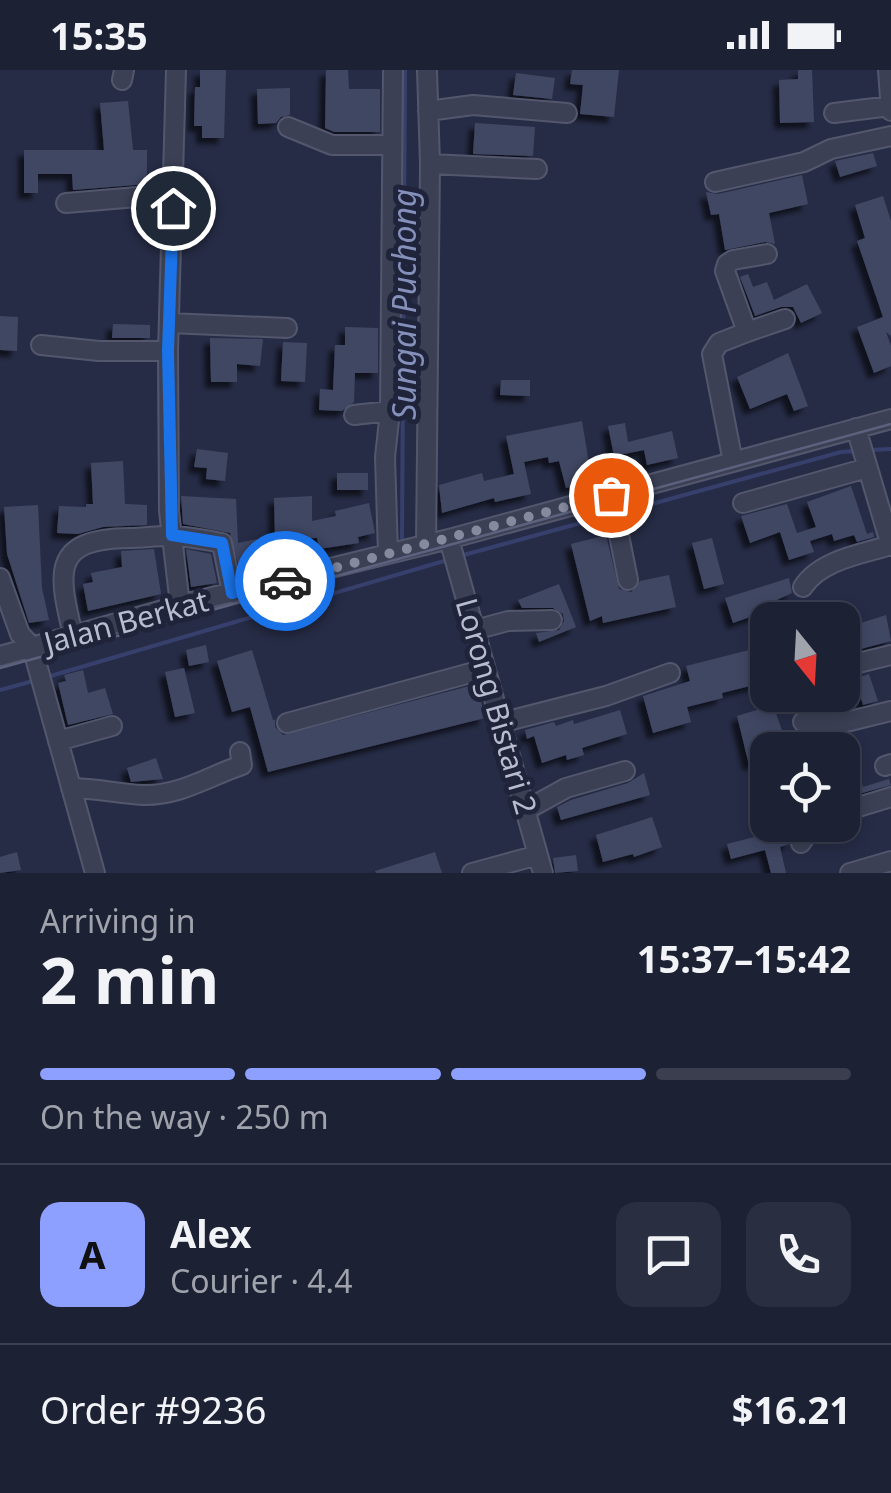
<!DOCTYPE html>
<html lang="en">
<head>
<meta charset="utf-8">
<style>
  body { margin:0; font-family:"Noto Sans",sans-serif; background:#292e40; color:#f1f3f6; height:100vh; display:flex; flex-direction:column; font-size:38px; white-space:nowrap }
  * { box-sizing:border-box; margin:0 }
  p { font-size:32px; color:#a0a3ac }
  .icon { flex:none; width:55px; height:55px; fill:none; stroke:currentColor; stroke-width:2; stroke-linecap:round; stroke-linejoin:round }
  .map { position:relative; height:803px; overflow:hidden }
  .panel { display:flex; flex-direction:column; background:#1c2134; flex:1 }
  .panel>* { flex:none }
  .needle { width:65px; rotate:162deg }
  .tools { position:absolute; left:750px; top:532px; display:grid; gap:20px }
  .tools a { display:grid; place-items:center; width:110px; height:110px; border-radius:20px; background:#1c2134; box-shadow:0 5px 15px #0003,0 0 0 2px #3a3e4f; font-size:50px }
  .pin { position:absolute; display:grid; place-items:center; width:85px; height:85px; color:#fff; margin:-42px; border:5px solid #fff; border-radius:50%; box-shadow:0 2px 10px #0007 }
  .courier { position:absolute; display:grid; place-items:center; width:100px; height:100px; margin:-50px; border:8px solid #1a73e8; border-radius:50%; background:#fff; color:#222; box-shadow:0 2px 12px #0007 }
  .head em { font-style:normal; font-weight:700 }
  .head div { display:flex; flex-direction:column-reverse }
  .head { display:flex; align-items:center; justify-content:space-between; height:170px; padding:0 40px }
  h1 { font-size:65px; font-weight:700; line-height:75px }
  .bar { display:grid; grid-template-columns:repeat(4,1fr); gap:15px 10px; align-content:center; height:120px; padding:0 40px }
  .bar i { height:12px; border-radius:8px; background:#3a3e4f }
  .bar .current { background:#8d9fff }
  .bar p { grid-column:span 4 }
  .line { display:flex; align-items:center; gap:25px; padding:0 40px; border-top:2px solid #3a3e4f }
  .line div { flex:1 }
  .round { display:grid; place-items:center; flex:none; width:105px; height:105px; border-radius:20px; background:#292e40 }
  .status { display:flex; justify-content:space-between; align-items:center; height:70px; padding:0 50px; background:#1c2134; direction:ltr }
  .status svg { height:28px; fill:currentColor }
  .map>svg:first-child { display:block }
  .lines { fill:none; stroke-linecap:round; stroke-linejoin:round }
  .stream { stroke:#37406c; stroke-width:4 }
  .building { fill:#404763; filter:url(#shadow) }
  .minor-casing { stroke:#53576d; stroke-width:22 }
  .minor { stroke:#3b4055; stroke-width:18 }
  .tram { stroke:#5c627d; stroke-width:2.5 }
  .done { stroke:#868a9e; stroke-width:10; stroke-dasharray:0 18 }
  .route { stroke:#1a73e8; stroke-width:12 }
  .labels { text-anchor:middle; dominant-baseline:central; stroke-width:10; stroke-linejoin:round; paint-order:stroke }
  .street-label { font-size:30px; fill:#b9bcce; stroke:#1f243b }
  .water-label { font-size:32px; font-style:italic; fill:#8590bb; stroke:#1f243b }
</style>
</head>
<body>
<div class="status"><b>15:35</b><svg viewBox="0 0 49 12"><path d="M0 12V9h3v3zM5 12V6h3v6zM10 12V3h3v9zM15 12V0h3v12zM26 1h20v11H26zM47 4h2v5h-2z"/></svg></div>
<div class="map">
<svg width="891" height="803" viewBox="0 0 891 803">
  <defs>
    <filter id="shadow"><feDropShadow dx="-6" dy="6" stdDeviation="2.5" flood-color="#0009"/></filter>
  </defs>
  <rect width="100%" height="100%" fill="#262c46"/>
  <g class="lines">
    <path class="stream" d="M871,380L891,379
      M619,443L841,382L856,381
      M402,468L405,0
      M460,486L610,445
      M47,607L451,489
      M0,620L33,611"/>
  </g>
  <path class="building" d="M200,0H226L224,68H202V56H194L195,17H200Z
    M326,0H348L349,19H380V62H334L325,58Z
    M572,0H619L614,47L580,44L583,15L570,14Z
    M798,0H812L814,52L780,53L779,10L798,9Z
    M516,3L555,8L552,29L513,25Z
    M290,18V45L281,47L276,53L258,54L257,19Z
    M128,31L133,80H147V117L136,115L73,120L72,104H38V123H24V80H104L100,33Z
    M475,53L535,57L533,86L473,84Z
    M873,83L877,96L840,107L835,91Z
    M802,105L808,134L769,143L775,174L765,172L725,180L719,144L711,145L706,122L718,124Z
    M883,126L891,151V266L886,262L891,276V296L874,303L857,257L883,247L857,171L865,168L855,135Z
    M748,204L753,217L767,212L774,230L807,214L822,243L801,253L793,237H781L755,246L740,207Z
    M0,246L18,247L17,281L0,280Z
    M113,254L150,255V268H112Z
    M345,257L378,258V303H355L354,332L342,341L319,340L320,319L333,320L335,275H345Z
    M210,268L263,269L260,296L237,294V312H211Z
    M283,272L307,273L305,312L281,311Z
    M788,283L808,336L794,341L787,324L750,339L737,307Z
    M501,310H530V326L500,325Z
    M582,351L592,411L566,418L559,391L549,393L548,387L524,392L531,424L495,432L494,428L442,443L439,415L482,403L484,411L514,404L506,366Z
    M625,353L628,372L672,361L678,388L647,395L644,380L614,386L608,356Z
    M197,379L228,383L225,411L206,409L207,398L194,397Z
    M123,391L125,434L147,435V455L103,457L78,464L57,463L59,436L86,437V434H93L91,393Z
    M337,403H368V420H337Z
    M851,416L867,464L873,462L874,467L857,472L854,465L834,471L832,464L810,471L814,482L789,490L780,462L750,473L741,446L787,434L797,463L816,457L807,432Z
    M181,426L236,429L238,473L257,469L263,502L241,506L230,463L183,454Z
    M312,426V451L336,446L335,441L369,433L375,463L358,467L359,473L319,479L317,468L275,469L274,428Z
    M38,435L42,518L49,550L29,553L7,484L4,437Z
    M606,465L619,519L631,522L640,511L669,505L676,537L603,553L602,546L590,551L571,474Z
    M712,468L724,514L704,519L692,473Z
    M154,479L161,524L88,541L83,514L93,512L91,503L122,497L121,481Z
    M186,479L211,484L217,513L191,517Z
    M789,508L792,523L768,534L770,540L733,553L725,528Z
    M559,514L576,557L539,572L536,563L559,560L564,551L563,544L553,538H522L518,530Z
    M886,545L891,571L842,584V559Z
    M206,575L209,592L189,596L186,580Z
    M757,578L766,612L722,623L723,628L687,637L691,652L653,663L643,626L690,611L686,596Z
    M252,580L273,650H275V657L283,665L477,614L485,648L268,702L250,637L232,642L217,591Z
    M184,598L195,643L175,647L165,602Z
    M83,600L88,623L105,618L113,644L68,655L58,613L66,611L64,605Z
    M869,604L878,631L863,635L859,622L852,624L847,611Z
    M773,635L789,680H768V689L749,695L737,646Z
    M620,640L627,664L582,678L584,685L567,690L566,685L542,693L534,666L527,669L525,660L554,652L556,656L573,650L574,654Z
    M156,688L163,709L131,712L127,698Z
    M855,692L863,717L889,709L891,715L848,727L845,717L842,718V696Z
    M644,703L650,725L561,750L557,737L571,730L628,713Z
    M652,747L662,777L634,787L633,784L603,792L596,765Z
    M790,758L789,774L780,777L786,803H771L765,780L731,789L727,774Z
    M17,782L21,800L0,803V787Z
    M435,782L442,803H376L375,801Z
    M576,785L578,801L555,803L553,788Z"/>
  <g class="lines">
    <defs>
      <path id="minor" d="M176,0L168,281L169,441L180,535
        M888,0L891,41
        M122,10L124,0
        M428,41L473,35L567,43
        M834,43L891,36
        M288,57L332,75H392
        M430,94L537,99
        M715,112L804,92L831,79L891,66
        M66,133L137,127L173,138
        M169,253L287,258
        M747,262L785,249
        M41,275L99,281H168
        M354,345L390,341
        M856,358L891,476
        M733,392L712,284L719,273L747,262L725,201L727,194L733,190L767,184
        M611,425L628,510
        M743,433L867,398
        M449,469L543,803
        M426,475L430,94L427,0
        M388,484L385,387L390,341L393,0
        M0,508L20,564L32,577L95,803
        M803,517C820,490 862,484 891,475
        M475,560L508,551L552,550
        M73,565C58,502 51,469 129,468C142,468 155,466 168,466C185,465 204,470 222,473L232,523
        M0,586L180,535L449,469L891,349
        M842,597L891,585
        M803,652L842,653L891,641
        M287,653L485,599
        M500,653L606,626L670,603
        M58,671L112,656
        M885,696L891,694
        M71,718C96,718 119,724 143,725C180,726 209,706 242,695L240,682
        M526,740L566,718L625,701
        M842,742L891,727
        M801,773L813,755
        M472,803L538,785
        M850,803L891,791"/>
    </defs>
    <use href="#minor" class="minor-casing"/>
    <use href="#minor" class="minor"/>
    <path class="tram" d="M0,598L891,354"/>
  </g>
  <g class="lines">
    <path class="done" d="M285,511L611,425"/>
    <path class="route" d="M173,138L168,281L172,465L222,473L232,523L285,511"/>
  </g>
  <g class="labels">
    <g class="street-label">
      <text transform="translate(126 551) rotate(-15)">Jalan Berkat</text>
      <text transform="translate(497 636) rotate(74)">Lorong Bistari 2</text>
    </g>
    <g class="water-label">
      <text transform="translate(403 234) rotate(-90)">Sungai Puchong</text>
    </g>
  </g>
</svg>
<div class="tools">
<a><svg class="needle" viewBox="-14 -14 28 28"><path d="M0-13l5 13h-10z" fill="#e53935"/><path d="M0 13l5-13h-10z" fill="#a0a3ac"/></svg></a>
<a><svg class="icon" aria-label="locate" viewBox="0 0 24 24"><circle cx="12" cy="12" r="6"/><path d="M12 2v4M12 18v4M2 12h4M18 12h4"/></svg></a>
</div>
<div class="pin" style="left:611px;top:425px;background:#ea580c"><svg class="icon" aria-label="bag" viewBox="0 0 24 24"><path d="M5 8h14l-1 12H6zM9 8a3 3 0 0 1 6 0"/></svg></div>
<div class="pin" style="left:173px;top:138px;background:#1f2937"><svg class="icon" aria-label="home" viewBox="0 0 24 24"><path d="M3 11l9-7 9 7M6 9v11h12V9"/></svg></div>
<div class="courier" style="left:285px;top:511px"><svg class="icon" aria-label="car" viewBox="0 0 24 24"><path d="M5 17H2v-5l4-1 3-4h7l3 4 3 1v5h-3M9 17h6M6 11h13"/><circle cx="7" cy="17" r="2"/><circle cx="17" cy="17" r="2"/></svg></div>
</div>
<section class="panel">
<div class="head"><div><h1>2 min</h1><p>Arriving in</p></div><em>15:37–15:42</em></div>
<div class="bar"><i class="current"></i><i class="current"></i><i class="current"></i><i></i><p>On the way · 250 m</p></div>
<div class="line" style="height:180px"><b class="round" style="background:#8d9fff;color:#111">A</b><div><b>Alex</b><p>Courier · 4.4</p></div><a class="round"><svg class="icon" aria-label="chat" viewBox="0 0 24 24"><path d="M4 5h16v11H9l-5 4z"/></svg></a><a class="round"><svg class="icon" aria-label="phone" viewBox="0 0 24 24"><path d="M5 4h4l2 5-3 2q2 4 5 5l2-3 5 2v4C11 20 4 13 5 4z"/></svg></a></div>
<div class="line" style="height:130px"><div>Order #9236</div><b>$16.21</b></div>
</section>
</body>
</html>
